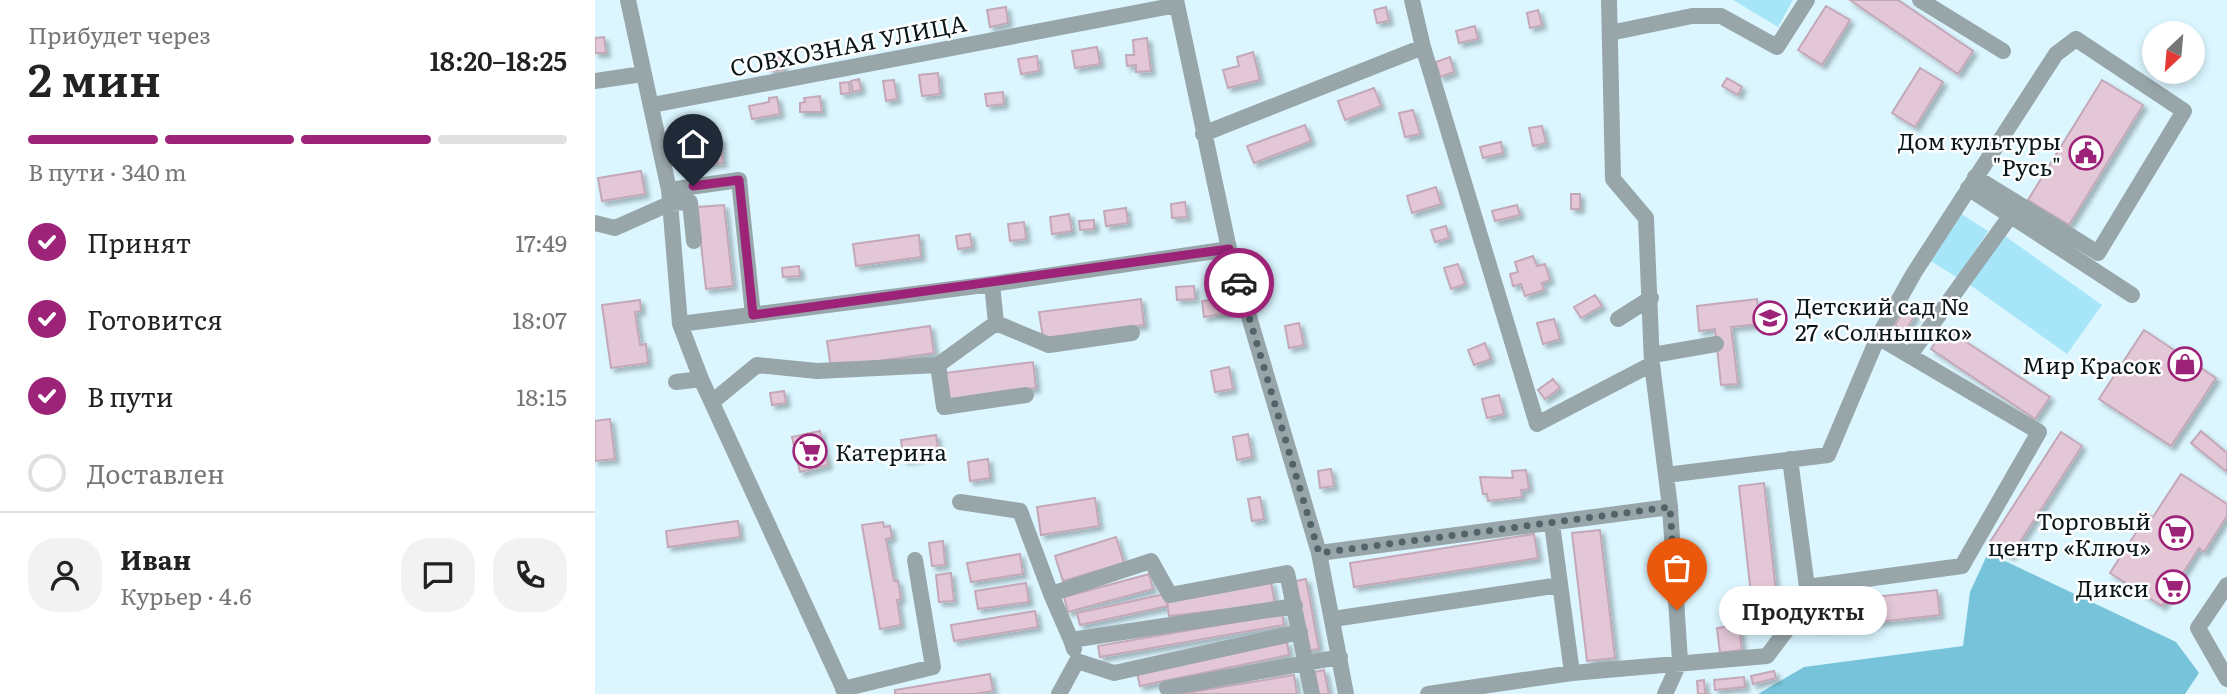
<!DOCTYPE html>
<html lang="ru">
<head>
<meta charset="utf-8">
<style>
  body { margin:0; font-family:Literata,serif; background:#f2f2f2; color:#222; height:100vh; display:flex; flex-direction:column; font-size:26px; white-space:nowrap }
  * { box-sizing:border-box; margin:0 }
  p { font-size:23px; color:#767676 }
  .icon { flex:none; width:38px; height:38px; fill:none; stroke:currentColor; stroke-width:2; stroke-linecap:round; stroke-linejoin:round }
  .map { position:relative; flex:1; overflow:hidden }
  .sheet { display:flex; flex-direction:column; background:#fff; width:595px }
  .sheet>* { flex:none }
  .needle { width:46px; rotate:206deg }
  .controls { position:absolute; left:1547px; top:21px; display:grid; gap:14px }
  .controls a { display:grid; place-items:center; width:63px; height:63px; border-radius:50%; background:#fff; box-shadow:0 4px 10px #0003; font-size:35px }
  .pin { position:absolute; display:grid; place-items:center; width:60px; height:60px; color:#fff; margin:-72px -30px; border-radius:50% 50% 50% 0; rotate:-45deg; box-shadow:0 0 7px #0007 }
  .pin .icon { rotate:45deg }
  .courier { position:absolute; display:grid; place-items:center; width:70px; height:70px; margin:-35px; border:5px solid #9d2379; border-radius:50%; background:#fff; color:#222; box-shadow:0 2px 9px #0007 }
  .bubble { position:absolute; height:49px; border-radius:24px; background:#fff; box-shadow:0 4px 10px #0003; font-size:23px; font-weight:600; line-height:49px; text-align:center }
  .summary em { font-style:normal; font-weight:600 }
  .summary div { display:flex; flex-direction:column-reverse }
  .summary { display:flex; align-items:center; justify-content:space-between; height:119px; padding:0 28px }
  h1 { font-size:46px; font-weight:600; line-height:52px }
  .bar { display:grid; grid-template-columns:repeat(4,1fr); gap:10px 7px; align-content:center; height:84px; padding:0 28px }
  .bar i { height:9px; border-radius:5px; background:#e0e0e0 }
  .bar .selected { background:#9d2379 }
  .bar p { grid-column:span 4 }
  .line { display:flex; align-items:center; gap:18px; padding:0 28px; border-top:2px solid #e0e0e0 }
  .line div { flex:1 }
  .round { display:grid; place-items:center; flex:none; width:74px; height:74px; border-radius:28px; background:#f2f2f2 }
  ol { padding:0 28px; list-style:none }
  li { display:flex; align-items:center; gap:21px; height:77px }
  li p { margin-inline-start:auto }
  li .icon { padding:7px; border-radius:50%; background:#9d2379; color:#fff; stroke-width:4 }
  li:last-child { color:#767676 }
  li i { width:38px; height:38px; border:4px solid #e0e0e0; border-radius:50% }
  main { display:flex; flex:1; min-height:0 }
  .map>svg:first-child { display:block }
  .green { fill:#a7e6f9 }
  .forest { fill:#77c4da }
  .building { fill:#e3c7d7; stroke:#c3a8b8; stroke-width:2; filter:url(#shadow) }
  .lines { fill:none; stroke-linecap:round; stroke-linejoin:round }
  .minor { stroke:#98a6aa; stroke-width:16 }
  .done { stroke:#52646a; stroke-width:7; stroke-dasharray:0 12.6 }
  .route { stroke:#9d2379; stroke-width:9 }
  .labels { text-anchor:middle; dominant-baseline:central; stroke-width:5; stroke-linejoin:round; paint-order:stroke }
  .street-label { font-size:23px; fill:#091619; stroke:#fefefe }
  .poi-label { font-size:23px; fill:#091619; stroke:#fefefe; text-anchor:end }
</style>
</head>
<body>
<main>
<section class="sheet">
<div class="summary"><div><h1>2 мин</h1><p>Прибудет через</p></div><em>18:20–18:25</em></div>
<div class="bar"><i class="selected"></i><i class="selected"></i><i class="selected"></i><i></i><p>В пути · 340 m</p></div>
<ol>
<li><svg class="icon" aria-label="check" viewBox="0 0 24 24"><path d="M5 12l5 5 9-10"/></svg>Принят<p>17:49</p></li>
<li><svg class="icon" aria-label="check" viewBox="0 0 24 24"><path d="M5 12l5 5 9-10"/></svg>Готовится<p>18:07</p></li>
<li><svg class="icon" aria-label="check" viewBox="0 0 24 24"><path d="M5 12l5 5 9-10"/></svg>В пути<p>18:15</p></li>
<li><i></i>Доставлен</li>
</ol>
<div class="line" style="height:126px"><a class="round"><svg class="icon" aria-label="person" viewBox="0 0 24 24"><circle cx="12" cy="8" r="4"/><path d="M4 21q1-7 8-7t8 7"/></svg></a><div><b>Иван</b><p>Курьер · 4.6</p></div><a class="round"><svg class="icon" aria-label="chat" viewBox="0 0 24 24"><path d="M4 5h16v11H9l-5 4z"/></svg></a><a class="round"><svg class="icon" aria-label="phone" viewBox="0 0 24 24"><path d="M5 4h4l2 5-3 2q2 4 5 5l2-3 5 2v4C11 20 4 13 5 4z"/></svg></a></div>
</section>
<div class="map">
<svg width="1632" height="694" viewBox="0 0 1632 694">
  <defs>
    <filter id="shadow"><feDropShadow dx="4" dy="4" stdDeviation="2" flood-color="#0004"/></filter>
  </defs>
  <rect width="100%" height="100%" fill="#dbf6ff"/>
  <path class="green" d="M1138,0H1198L1183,27Z
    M1365,213L1393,231L1363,278L1334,260Z
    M1410,236L1507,305L1472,354L1375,285Z"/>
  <path class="forest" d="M1393,553L1581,642L1604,673L1590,694H1163L1209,667L1368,646L1375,592Z"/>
  <path class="building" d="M1255,0H1303L1378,51L1363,74Z
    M1231,6L1255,20L1227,65L1203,50Z
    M411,7L413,23L395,27L392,10Z
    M791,7L794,21L782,23L779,10Z
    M943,10L947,25L935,28L932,13Z
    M880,26L883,39L864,43L861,31Z
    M9,37L11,53H0V38Z
    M552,38L556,71L541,72V65L532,66L531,55H539L538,40Z
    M502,47L505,64L480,68L477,51Z
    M658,52L665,80L633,88L628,70L644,66L642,57Z
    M187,56L188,70L175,71L173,58Z
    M442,56L444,71L426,74L423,59Z
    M855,57L859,72L845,77L841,62Z
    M1325,68L1348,82L1320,127L1297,113Z
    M343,73L345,94L327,96L324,75Z
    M1132,78L1147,87L1143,95L1127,86Z
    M264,79L266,90L258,92L256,81Z
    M299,80L302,99L291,101L288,81Z
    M1507,80L1548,105L1474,225L1433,200Z
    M254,82L255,93L246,94L245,83Z
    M779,88L786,106L750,120L743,101Z
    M408,92L409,104L392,106L390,94Z
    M225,96L227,112H205V103L210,102L209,98Z
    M182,97L185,114L157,119L154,106L174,102V98Z
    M818,110L825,134L810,137L804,113Z
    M710,125L716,141L659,163L652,146Z
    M947,126L951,143L938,146L934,128Z
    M126,138L128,163L100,165L98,140Z
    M906,142L908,153L888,158L885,147Z
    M46,171L50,194L7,201L3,178Z
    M841,187L846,204L817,213L812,196Z
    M976,194H985V209H976Z
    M590,202L592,217L577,218L576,204Z
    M129,205L138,286L111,289L102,207Z
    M922,205L925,215L900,221L897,211Z
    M531,208L533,223L511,226L509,211Z
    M474,214L477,231L457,234L455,217Z
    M499,220V229L485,230L484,221Z
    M429,222L431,239L415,241L413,224Z
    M851,226L854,238L840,242L836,230Z
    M375,234L377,247L363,249L361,236Z
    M324,235L326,257L261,266L258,244Z
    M938,256L942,266L950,264L955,280L947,283L949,290L930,296L926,284L918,286L915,274L923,272L920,262Z
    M863,264L870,284L856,289L849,268Z
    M204,266L205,276L188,277L187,268Z
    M599,286L600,299L582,300L581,287Z
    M1000,295L1007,306L986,318L979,307Z
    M631,298L633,313L609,317L607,301Z
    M546,299L549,325L448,338L444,312Z
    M1162,299L1165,324L1136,327L1143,384L1126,385L1120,329L1104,331L1102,306Z
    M45,300L46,311L40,312L45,345L51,344L53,363L16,368L7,305Z
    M1311,307L1321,314L1310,331L1300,325Z
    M959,319L965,339L948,344L942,323Z
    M704,323L709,345L694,348L690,326Z
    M335,326L339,353L236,368L232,341Z
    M1350,328L1455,397L1440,419L1336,349Z
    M1549,330L1621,378L1576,446L1504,399Z
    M890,343L896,359L879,365L873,350Z
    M438,362L441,388L344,401L341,374Z
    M634,367L638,389L620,392L616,371Z
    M958,379L965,388L950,399L943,390Z
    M189,391L191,403L177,405L175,393Z
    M904,395L909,414L892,418L887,399Z
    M15,419L20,459L0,461V421Z
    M225,431L233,465L205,472L197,437Z
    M1606,431L1632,453V472L1596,443Z
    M1466,432L1487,446L1416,556L1395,542Z
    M653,434L657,457L642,460L638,437Z
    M341,435L344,455L340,456V451L325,453V458L309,460L306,440Z
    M393,459L395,478L375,481L373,462Z
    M736,469L739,486L725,488L723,471Z
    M931,470L934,489L926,490L927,497L893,501L892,494H888L885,477L918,478L917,471Z
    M1586,474L1632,504V516L1609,552L1604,548L1567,606L1515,573L1553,514L1558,517Z
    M1169,483L1183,610L1158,612L1144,486Z
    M665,497L669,519L657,521L653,499Z
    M500,498L504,526L446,535L442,507Z
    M143,521L145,537L73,547L71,531Z
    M288,522L289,527L295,526L297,538L291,539L299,581H303L306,599L302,600L306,625L285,629L267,525Z
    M1005,530L1020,658L992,661L977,533Z
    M939,534L943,558L759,587L755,563Z
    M521,537L529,563L468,581L460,556Z
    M348,541L350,565L337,566L334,543Z
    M425,554L428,574L376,582L372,563Z
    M356,573L359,601L344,602L341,575Z
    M554,574L558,589L473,612L469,597Z
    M711,579L724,649L709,651L696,582Z
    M676,582L680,604L574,616L571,598Z
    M431,583L434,602L383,609L380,591Z
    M1342,590L1345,615L1220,629L1217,604Z
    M570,594L573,606L485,625L482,613Z
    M440,611L443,627L359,641L356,625Z
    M687,614L689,625L505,657L503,646Z
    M1144,625L1147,650L1125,653L1122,628Z
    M692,642L694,655L545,686L542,673Z
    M729,670L734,694H719L715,673Z
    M1179,671L1181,678L1158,684L1156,676Z
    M395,674L398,691L379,694H300V690Z
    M699,675L702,694H585Z
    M1149,677L1150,687L1120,690L1119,680Z
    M1109,680L1110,693L1115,694H1103L1102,681Z"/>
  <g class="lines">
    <path class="minor" d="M33,0L74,190L85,324L106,379L251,694
      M581,0L634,249L724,553L751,694
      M817,0L828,47L942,424L1057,364
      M1014,0L1018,179L1051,218L1057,364L1075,507L1085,661L1070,694
      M1325,0L1408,51
      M1015,33L1097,16H1126L1182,47L1212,0
      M0,81L47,74
      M57,105L582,5
      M608,134L828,47
      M1373,188L1537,295
      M74,190L144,180L158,315
      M0,223L20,228L76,203L95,202L99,241
      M397,284L401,323
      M1023,319L1056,298
      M85,324L397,284L634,249
      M1058,355L1121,344
      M1315,355L1416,215
      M343,365L401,323L454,345L537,333
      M81,382L106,379
      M117,402L162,365L222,371L343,365L349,407L431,395
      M1195,459L1212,587L1367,566L1444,432L1283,337
      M1071,475L1233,455L1283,337L1319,273L1461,54L1481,39L1589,111L1503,253L1380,177
      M365,502L425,511L456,594
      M957,524L977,673
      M724,553L1075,507
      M1632,585L1603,628L1632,679
      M738,619L965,585
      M476,640L456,594L556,561L575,595L692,573L717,694
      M479,649L476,640L700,606
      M572,688L745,657
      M248,689L338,667L320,560
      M464,694L482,661L519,673L705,632
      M833,694L977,673L1172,656L1212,603V587"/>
  </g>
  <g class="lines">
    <path class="done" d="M644,283L724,553L1075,507L1082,610"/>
    <path class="route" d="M98,186L144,180L158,315L634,249L644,283"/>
  </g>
  <defs>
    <symbol id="civic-ring" viewBox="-11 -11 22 22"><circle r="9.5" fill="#fefefe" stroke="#9d2379" stroke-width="1.5"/><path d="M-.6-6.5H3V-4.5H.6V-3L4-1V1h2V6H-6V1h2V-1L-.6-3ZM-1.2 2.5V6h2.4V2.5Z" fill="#9d2379"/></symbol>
    <symbol id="school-ring" viewBox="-11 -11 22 22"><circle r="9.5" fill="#fefefe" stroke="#9d2379" stroke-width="1.5"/><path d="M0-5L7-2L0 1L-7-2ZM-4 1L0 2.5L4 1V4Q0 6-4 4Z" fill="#9d2379"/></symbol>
    <symbol id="shop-ring" viewBox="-11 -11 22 22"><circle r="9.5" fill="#fefefe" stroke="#9d2379" stroke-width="1.5"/><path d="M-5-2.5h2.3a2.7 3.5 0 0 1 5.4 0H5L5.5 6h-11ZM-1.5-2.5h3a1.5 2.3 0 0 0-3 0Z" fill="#9d2379"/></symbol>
    <symbol id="supermarket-ring" viewBox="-11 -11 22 22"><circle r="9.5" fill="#fefefe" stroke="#9d2379" stroke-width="1.5"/><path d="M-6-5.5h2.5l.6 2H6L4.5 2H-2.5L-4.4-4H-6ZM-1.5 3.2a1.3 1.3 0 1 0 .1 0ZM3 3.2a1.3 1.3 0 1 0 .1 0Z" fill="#9d2379"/></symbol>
  </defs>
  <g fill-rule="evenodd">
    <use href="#civic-ring" x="1472" y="134" width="38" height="38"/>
    <use href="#school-ring" x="1156" y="299" width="38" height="38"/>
    <use href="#shop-ring" x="1571" y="345" width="38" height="38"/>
    <use href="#supermarket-ring" x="196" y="432" width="38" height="38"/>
    <use href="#supermarket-ring" x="1562" y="514" width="38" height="38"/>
    <use href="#supermarket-ring" x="1559" y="568" width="38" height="38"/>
  </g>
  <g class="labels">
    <g class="street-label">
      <text transform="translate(253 44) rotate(-11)">СОВХОЗНАЯ УЛИЦА</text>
    </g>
    <g class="poi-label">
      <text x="1466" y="140">Дом культуры<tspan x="1466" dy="26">"Русь"</tspan></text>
      <text x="1200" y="305" text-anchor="start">Детский сад №<tspan x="1200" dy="26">27 «Солнышко»</tspan></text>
      <text x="1566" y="364">Мир Красок</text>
      <text x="240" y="451" text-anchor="start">Катерина</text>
      <text x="1556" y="520">Торговый<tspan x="1556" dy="26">центр «Ключ»</tspan></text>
      <text x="1554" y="587">Дикси</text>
    </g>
  </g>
</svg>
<div class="controls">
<a><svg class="needle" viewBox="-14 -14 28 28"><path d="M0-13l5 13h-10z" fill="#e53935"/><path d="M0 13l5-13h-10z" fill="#767676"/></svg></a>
</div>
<div class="pin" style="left:1082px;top:610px;background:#ea580c"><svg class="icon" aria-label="bag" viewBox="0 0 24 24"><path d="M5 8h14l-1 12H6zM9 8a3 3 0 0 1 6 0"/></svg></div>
<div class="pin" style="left:98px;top:186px;background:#1f2937"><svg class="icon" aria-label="home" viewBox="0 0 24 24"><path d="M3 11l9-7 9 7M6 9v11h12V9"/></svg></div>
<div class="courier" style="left:644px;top:283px"><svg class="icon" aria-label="car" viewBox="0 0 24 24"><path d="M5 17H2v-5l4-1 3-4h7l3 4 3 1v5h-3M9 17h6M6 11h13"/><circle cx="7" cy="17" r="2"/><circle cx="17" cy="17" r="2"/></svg></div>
<div class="bubble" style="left:1124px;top:586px;width:168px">Продукты</div>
</div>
</main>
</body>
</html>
